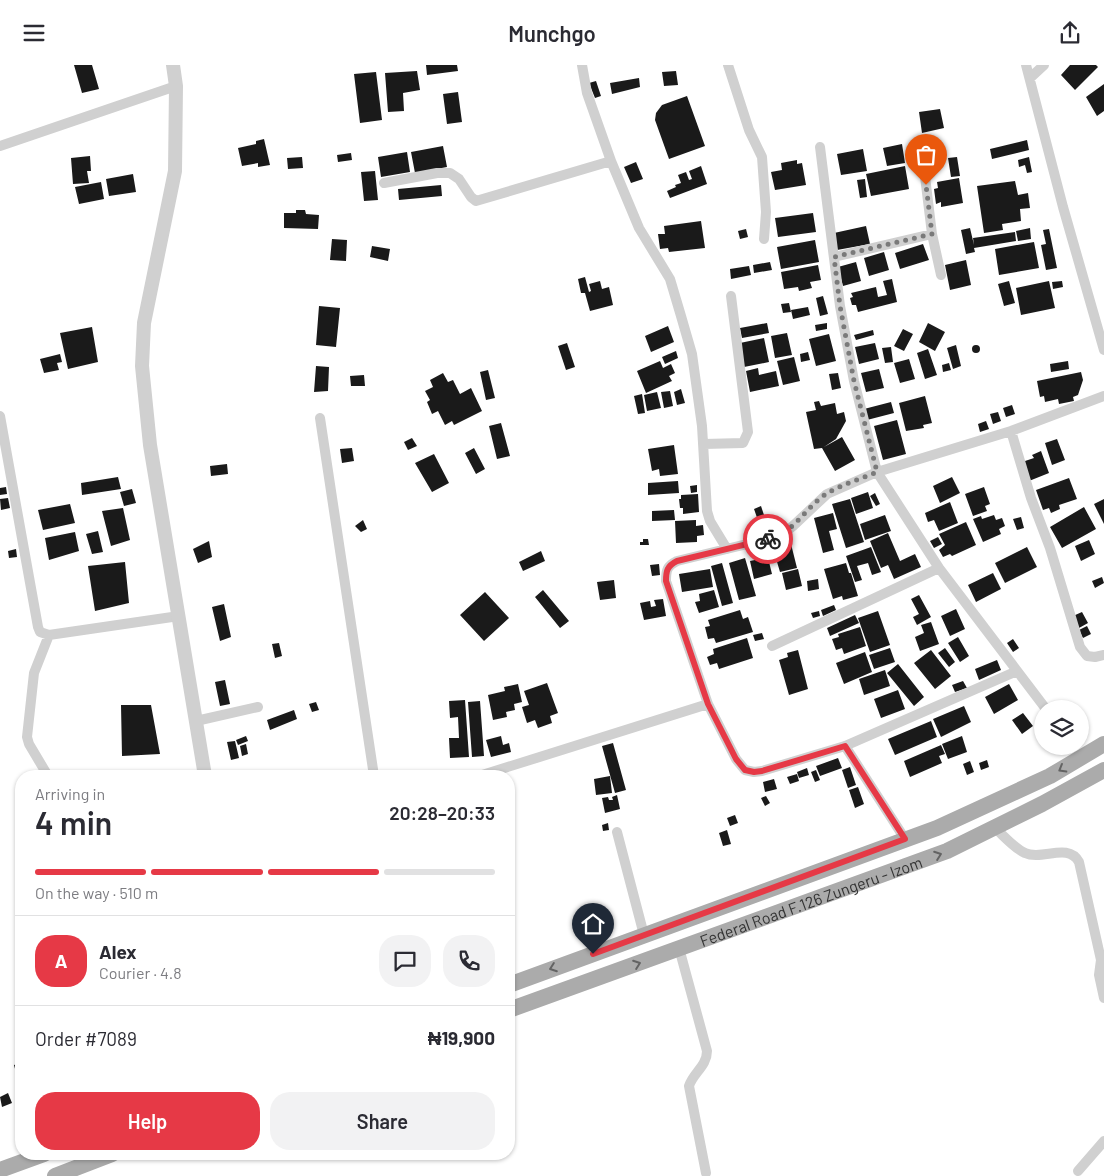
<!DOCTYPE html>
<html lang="en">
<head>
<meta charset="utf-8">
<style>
  body { margin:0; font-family:Barlow,sans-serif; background:#f2f2f3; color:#2b2b33; height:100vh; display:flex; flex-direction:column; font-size:19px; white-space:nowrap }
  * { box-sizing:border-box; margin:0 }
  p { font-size:16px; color:#7c7c81 }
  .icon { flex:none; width:28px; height:28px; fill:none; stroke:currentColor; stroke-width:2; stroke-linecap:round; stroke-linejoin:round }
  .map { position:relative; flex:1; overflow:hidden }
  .panel { position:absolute; left:15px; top:705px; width:500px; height:390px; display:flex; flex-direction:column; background:#fff; border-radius:20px; box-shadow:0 1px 4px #0004 }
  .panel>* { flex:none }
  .buttons { position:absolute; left:1034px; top:635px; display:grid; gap:10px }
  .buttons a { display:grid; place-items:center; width:55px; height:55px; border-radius:50%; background:#fff; box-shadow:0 1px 4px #0004; font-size:25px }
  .pin { position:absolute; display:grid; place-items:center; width:42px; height:42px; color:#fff; margin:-51px -21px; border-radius:50% 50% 50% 0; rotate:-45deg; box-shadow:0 0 5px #0007 }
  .pin .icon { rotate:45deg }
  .courier { position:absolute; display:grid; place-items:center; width:50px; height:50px; margin:-25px; border:4px solid #e63946; border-radius:50%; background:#fff; color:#222; box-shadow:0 1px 6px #0007 }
  .headline em { font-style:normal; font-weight:600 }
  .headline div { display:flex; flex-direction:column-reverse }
  .headline { display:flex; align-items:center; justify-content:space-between; height:85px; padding:0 20px }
  h1 { font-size:32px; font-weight:600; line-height:38px }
  .bar { display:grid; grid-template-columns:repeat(4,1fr); gap:8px 5px; align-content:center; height:60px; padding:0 20px }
  .bar i { height:6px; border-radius:4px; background:#e1e1e2 }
  .bar .active { background:#e63946 }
  .bar p { grid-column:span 4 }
  .line { display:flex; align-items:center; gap:12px; padding:0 20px; border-top:1px solid #e1e1e2 }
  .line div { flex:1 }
  .round { display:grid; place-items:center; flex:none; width:52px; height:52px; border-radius:20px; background:#f2f2f3 }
  .button { display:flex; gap:10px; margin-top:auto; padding:10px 20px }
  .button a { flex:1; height:58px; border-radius:20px; background:#e63946; color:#fff; font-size:20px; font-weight:600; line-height:58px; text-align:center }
  .button a+a { background:#f2f2f3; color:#2b2b33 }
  header { display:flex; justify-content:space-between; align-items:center; height:65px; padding:0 20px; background:#fff; font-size:22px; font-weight:600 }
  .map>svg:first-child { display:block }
  .building { fill:#1a1a1a }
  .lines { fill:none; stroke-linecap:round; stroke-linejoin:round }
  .minor { stroke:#d0d0d0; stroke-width:10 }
  .tertiary { stroke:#d0d0d0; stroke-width:14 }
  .primary { stroke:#ababab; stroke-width:16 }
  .oneway { stroke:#636363 }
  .done { stroke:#7a7a7a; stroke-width:5; stroke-dasharray:0 9 }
  .route { stroke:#e63946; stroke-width:6 }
  .labels { text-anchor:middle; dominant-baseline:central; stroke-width:5; stroke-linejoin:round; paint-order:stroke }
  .street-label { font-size:16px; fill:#333; stroke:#fff }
</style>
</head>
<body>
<header><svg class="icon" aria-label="menu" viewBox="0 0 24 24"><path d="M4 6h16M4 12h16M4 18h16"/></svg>Munchgo<svg class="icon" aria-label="share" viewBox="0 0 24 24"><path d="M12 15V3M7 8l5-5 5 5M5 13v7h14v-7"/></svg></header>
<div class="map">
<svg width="1104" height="1111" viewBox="0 0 1104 1111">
  <rect width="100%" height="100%" fill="#fff"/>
  <path class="building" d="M74,0H92L99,24L82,28Z
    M426,0H457L458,6L427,10Z
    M1070,0H1096L1098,2L1075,25L1061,10Z
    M417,6L420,25L403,28L404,46L388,47L385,8Z
    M676,6L678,20L664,21L662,7Z
    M376,7L382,55L360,58L354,9Z
    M639,13L640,22L612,29L610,18Z
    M596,16L601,31L595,33L589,18Z
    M1104,19V46L1097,51L1086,32Z
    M458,27L462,57L447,59L443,29Z
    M687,31L705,81L669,94L655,55L656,48L662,40Z
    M940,44L944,63L922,68L919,47Z
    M264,74L270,100L258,102V98L242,101L238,83L256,79V76Z
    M1027,75L1029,85L992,94L990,84Z
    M902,79L905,98L887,101L883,83Z
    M443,81L447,102L415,108L411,87Z
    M863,84L867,106L841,110L837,89Z
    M939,86L942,99L935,100L933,87Z
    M407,87L410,107L381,112L378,92Z
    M351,88L352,95L338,97L337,90Z
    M90,91L91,106H87L89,118L73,119L71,93Z
    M302,92L303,103L288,104L287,93Z
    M957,92L960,111L951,112L948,93Z
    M1029,92L1032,107L1027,108L1025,100L1019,102L1018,95Z
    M797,95V99L802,98L806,120L775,125L771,107L782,105L781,98Z
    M636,97L643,114L631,118L624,102Z
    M701,101L707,119L670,133L667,126L676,122L675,120L681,118L678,110L686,107L689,115L692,114L689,106Z
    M905,101L909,124L871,131L866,109Z
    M375,106L378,135L364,136L361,107Z
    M133,109L136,127L109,131L106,114Z
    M959,113L963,138L941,142V137L936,139L934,124L938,123L937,117Z
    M865,114L867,132L860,133L857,115Z
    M1015,116L1018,130L1028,128L1030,143L1020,144L1021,156L1002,159L1003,165L984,168L977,121Z
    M101,117L104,134L79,139L75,122Z
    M441,120L442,131L399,135L398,124Z
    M296,145H305L306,149L319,150L318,164L284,163V148H296Z
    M813,148L816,167L778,172L775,153Z
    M701,156L705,183L669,187L668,183L660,184L658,169H665L664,161Z
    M866,161L870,179L837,185L834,168Z
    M970,163L974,180L973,173L1015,167L1016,176L974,183L975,187L966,189L961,165Z
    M1030,163L1031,174L1018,176L1016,166Z
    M746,164L748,172L740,174L738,166Z
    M1049,164L1057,203L1046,205L1041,180L1046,179L1043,165Z
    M332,174L347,175L346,196L330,195Z
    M815,175L819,197L781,204L777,182Z
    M1034,177L1039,203L999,210L995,184Z
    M923,179L929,195L900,204L895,188Z
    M372,181L390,184L388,196L370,192Z
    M884,187L889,205L869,211L864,193Z
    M966,195L971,220L950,225L945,200Z
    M770,197L772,205L754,208L753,200Z
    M856,197L861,216L843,221L838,202Z
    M818,200L821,215L810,217L812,223L799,226L798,222L784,224L781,207Z
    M749,201L751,210L731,214L730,204Z
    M585,212L589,227L591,226L589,219L600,216L602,224L609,222L613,240L590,246L585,228H581L578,214Z
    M892,214L897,237L858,247L856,240H852L850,233L853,232L851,228L876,222L878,232L887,230L883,216Z
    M1009,216L1015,238L1004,241L998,219Z
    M1049,216L1055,243L1021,250L1016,223Z
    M1062,216L1063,222L1053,224L1052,217Z
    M823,231L828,249L820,251L816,233Z
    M789,238L791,247L783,248L781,239Z
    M319,241L340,243L336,282L316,280Z
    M808,242L810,250L793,254L791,245Z
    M767,258L769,268L742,273L740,263Z
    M827,258V264L816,266L815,260Z
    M928,258L945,267L935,286L919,277Z
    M668,261L674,277L651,287L645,271Z
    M92,262L98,297L68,304L60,268Z
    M903,264L913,269L904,286L894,281Z
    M873,265L874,270L856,275L854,270Z
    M787,268L792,290L775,293L771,271Z
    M829,269L836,296L816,301L809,274Z
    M764,273L769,297L744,302L740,278Z
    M567,278L575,302L566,305L558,281Z
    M875,278L879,294L859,299L855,282Z
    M956,280L961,301L953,304L947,283Z
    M972 284a4 4 0 1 1 8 0a4 4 0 1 1-8 0Z
    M891,282L893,297L885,298L882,283Z
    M928,284L937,310L925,314L917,288Z
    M676,286L678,293L665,299L662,292Z
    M808,287L810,295L801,297L800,289Z
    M60,289L62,297L57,298L59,305L44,308L40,294Z
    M794,292L800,316L783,320L777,296Z
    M909,294L915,314L900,318L894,298Z
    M660,296L663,303L671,299L675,308L669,311L672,316L646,328L637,306Z
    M1068,296L1069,304L1051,307L1050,299Z
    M949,298L951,305L943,307L942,300Z
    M316,301L329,302L328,326L314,327Z
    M758,303L759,310L776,306L779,321L750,327L746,306Z
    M879,304L884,323L866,327L861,308Z
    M488,305L495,333L486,335L480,307Z
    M1081,307L1083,315L1078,330L1073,332L1074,336L1059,339L1058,334L1045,337L1044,331L1040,332L1037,316Z
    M443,308L448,317L453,315L460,329L471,323L482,346L454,360L452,356L445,360L438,346L432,349L427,337L430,335L425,326L433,322L430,315Z
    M838,308L841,323L832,325L829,309Z
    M364,310L365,321H351L350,311Z
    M681,324L685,338L677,340L674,327Z
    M670,326L673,341L664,343L661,327Z
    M657,327L661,343L647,346L644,330Z
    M642,329L645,348L638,349L634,331Z
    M925,331L932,358L923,360L924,363L906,366L899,338Z
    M819,336L821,341L835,338L837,349L844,347L846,356L836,374L824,382L842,372L855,395L835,406L822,383L814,384L806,347L816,345L814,337Z
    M891,337L894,348L867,355L864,344Z
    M1012,340L1015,349L1006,352L1003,343Z
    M998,347L1001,356L993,359L990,349Z
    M897,355L906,389L883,395L874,361Z
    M986,356L989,364L980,367L978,359Z
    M501,358L510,391L497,394L489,361Z
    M412,373L417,381L408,385L404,377Z
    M1057,374L1065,395L1052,400L1045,378Z
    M674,380L678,409L660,411L659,404L652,406L648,384Z
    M352,383L354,396L342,398L340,384Z
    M474,383L485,404L476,409L465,388Z
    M1041,386L1049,408L1029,416L1022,397L1034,393L1032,390Z
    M434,389L449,418L432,427L415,398Z
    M227,399L228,409L211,411L210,401Z
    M118,412L121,424L82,430L81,418Z
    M952,412L960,428L940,438L933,421Z
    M1069,413L1077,434L1059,440L1060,444L1051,448L1049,443L1043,445L1036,425Z
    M678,416L679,428L648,430V418Z
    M697,420V427L691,428L690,421Z
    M6,422L7,429L0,430V423Z
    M984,422L990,439L985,441L987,446L973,451L965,429Z
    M132,424L136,438L124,441L120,427Z
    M868,427L873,443L856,449L851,433Z
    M875,428L880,439L876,441L870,431Z
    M698,429L699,447L683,449V443H680L679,434H681V430Z
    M8,433L10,443L1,445L0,434Z
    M850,434L864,477L846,483L832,439Z
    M1104,434V459L1094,439Z
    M950,437L958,458L939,466L934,455L928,457L925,448Z
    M70,439L75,458L43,465L38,445Z
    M761,441L768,462L761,464L754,444Z
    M1084,442L1096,464L1062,483L1050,462Z
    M123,443L130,475L111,481L102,446Z
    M674,445L675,455L652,456V446Z
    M833,448L837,464L829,466L834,485L823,488L814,453Z
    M885,450L891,466L865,475L860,459Z
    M994,450L996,455L1002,453L1005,461L999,464L1001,469L983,477L973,454L981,451L982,454Z
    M1021,452L1024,463L1017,465L1013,454Z
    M363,455L367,464L361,467L355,461Z
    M696,455V461L703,460L704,470L697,471V477L676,478L675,456Z
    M966,457L976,480L952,491L950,489L943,492L939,485L945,480L939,469Z
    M98,466L103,487L92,489L86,469Z
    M75,467L79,486L49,495L45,473Z
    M888,468L900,496L915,489L921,502L894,514L888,500L881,503L870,476Z
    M938,472L942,479L934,483L930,476Z
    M643,474H648L649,480H640V477H643Z
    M790,475L797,503L780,507L772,480Z
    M1089,475L1095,489L1081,496L1075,481Z
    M209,476L212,492L198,498L193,484Z
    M871,482L881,507L872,510L868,498L857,501L862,515L855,517L846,491Z
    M1027,482L1037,502L1005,518L995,498Z
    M16,484L17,492L9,493L8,486Z
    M541,486L545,496L523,506L519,497Z
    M767,489L772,509L754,514L750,496L760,494L759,491Z
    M745,493L756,531L739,535L729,498Z
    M125,497L129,538L95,546L88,501Z
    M722,498L733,538L722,541L711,501Z
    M846,498L849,508H851L858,531L843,535L842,531L833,534L824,504Z
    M659,499L660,510L652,511L650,500Z
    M710,504L713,522L682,527L679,509Z
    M798,504L802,521L786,525L782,508Z
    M993,508L1001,524L976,537L968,520Z
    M1102,512L1104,518L1095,523L1092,516Z
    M818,514L819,524L808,526L807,516Z
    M614,515L616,533L600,535L597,517Z
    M543,525L569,556L560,563L535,532Z
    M714,525L719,542L699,548L695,537L700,536L699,529Z
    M485,527L509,553L484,576L460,550Z
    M919,530L931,552L917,560L913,552L919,549L911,534Z
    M663,534L666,551L644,555L640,538L650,536L651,542L656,541L654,535Z
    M224,539L231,572L220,576L212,542Z
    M834,540L836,545L823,551L821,545Z
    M956,544L965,564L950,571L941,551Z
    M740,545L743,554L748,552L753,567L716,578L714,573L708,574L705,562L710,561L708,555Z
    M819,546L820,551L813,553L811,548Z
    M878,546L890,580L870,587L858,553Z
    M1082,547L1088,558L1079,563L1073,551Z
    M855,550L859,558L830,571L827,563Z
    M931,557L939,579L920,586L915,572L924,568L921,560Z
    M1087,561L1091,569L1083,573L1079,565Z
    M860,562L866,581L844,589L842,583L836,585L832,574L839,572L838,569Z
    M762,568L764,574L755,576L753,570Z
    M958,572L969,591L960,597L948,578Z
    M747,573L753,593L719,604L717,598L710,600L707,592L714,589L713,584Z
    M1013,574L1019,583L1013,587L1007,578Z
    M279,578L282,591L275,593L272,579Z
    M890,583L895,597L874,604L869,590Z
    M945,583L955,597L949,602L938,588Z
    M798,585L808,624L789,630L779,595L788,592L787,588Z
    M931,585L951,611L935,624L914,598Z
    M865,587L872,607L844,619L836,598Z
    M997,595L1001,605L979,615L975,604Z
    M898,599L924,632L914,641L887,608Z
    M885,605L890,621L864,630L859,614Z
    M225,615L230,639L220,641L215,617Z
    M963,616L967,623L955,627L952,620Z
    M547,618L558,648L550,651L552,658L538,663L535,655L527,658L522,642L529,640L524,626Z
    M518,619L522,637L514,639L515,645L506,647L507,652L493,655L488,630L505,626L504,622Z
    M1009,619L1018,635L994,649L985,632Z
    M898,625L905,644L881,653L874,634Z
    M465,635L469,692L450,693L449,673H459L458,652L450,653L449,636Z
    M480,636L484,691L472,692L468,637Z
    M316,637L319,645L312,647L309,639Z
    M121,640H151L160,689L122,691Z
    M964,641L971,657L941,672L933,654Z
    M294,645L297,654L270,665L267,655Z
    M1023,648L1033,661L1022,669L1012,655Z
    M931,656L937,672L895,690L888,674Z
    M246,671L248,676L238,680L236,675Z
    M501,671L503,680L509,678L511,687L491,692L486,675Z
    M962,671L967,687L948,694L942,679Z
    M235,676L239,693L231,695L227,677Z
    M613,678L626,725L615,728L602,681Z
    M246,679L248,689L242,691L240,681Z
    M941,680L945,689L939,691L942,698L910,712L904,696Z
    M838,693L842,703L820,711L816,701Z
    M987,695L989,702L981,705L979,698Z
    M970,696L974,707L967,710L963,699Z
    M850,702L856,720L848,723L842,705Z
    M807,703L809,710L799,713L797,707Z
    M816,705L820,715L815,717L811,707Z
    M797,709L799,716L790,719L787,712Z
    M610,711L612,728L596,730L594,714Z
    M774,714L777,724L765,727L763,717Z
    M858,722L864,739L855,743L849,725Z
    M617,730L620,744L605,748L602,733L608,732L609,735H613L612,732Z
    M766,731L770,738L765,741L761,733Z
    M735,750L738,758L730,761L727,753Z
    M608,758L609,765L603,766L602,760Z
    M727,765L731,779L723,781L719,768Z
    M21,998V1026L14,1000Z
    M8,1028L12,1038L2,1042L0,1032Z"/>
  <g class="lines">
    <path class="minor" d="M582,0L587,28L611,96L639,163L670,214L681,251L692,289L702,361L707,446L710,456L727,484
      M728,0L749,65L762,92L766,147L764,174
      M1026,0L1063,142L1104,285
      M1030,13L1044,0
      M0,81L176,21
      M820,82L840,241L854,316L877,407L939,503L1046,644
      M922,87L932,169L941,210
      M384,118L437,108H450L459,114L471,132L476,136L611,96
      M834,192L932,169
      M0,351L38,562L40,567L49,570L179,551
      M320,353L374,711
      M1011,366L1031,433L1050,483L1080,582L1087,591L1095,592L1104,590
      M704,379L743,378L748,367L731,231
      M772,581L939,503
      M1017,606L845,681L762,706L754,707L745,705L736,694L708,639L666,516C666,505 667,501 677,496L772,473L784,468L793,461L827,429L877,407L1011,366L1104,331
      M196,656L258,642
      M845,681L905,774
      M48,711L29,679L27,672L34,608L49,570
      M479,711L708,639
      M995,763C1003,770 1015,784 1025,788C1042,796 1068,777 1079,797L1101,895L1099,910L1104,933
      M617,767L644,870
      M679,883L707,986C707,1001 693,1008 689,1021L706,1108
      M1078,1106L1104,1076"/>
    <path class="tertiary" d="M173,0L176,21L175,106L144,258L142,301L150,380L205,711"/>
    <g class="primary">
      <path d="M509,920L937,763L1050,711L1104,679"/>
      <path id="s1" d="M509,945L947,786L1042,739L1104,705"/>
      <path d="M0,1105L44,1089"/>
      <path d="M55,1111L112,1089"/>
    </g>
  </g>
  <defs><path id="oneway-chevron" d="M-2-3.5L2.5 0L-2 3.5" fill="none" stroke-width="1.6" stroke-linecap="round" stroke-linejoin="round" transform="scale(1.25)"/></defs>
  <g class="oneway">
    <use href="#oneway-chevron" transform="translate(1062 704) rotate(150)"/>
    <use href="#oneway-chevron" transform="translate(938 790) rotate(-20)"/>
    <use href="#oneway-chevron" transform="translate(637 899) rotate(-20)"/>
    <use href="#oneway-chevron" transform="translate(553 903) rotate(160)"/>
  </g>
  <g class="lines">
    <path class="done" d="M768,474C794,468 805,443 826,429C841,420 860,414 877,407L854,316L840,241L834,192L932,169L926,120"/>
    <path class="route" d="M593,889L905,774L845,681L762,706L754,707L745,705L736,694L708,639L666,516C666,506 667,501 677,496L768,474"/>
  </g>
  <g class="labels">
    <g class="street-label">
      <text stroke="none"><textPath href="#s1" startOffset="321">Federal Road F.126 Zungeru - Izom</textPath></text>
    </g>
  </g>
</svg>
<div class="buttons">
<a><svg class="icon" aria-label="layers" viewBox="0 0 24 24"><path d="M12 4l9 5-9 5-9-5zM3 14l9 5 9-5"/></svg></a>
</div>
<div class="pin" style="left:926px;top:120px;background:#ea580c"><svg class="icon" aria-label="bag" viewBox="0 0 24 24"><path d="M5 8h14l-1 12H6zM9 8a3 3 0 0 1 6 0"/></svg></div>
<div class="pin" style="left:593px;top:889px;background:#1f2937"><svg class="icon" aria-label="home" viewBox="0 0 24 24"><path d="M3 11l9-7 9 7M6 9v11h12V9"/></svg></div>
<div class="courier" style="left:768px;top:474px"><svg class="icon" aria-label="bike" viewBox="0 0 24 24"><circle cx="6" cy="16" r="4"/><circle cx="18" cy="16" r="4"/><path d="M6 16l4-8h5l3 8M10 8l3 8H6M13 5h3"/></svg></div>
<section class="panel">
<div class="headline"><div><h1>4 min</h1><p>Arriving in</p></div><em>20:28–20:33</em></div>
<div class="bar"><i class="active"></i><i class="active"></i><i class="active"></i><i></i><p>On the way · 510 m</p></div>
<div class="line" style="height:90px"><b class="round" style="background:#e63946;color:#fff">A</b><div><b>Alex</b><p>Courier · 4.8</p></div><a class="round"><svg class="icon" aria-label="chat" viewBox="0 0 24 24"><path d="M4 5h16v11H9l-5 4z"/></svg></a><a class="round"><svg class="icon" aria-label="phone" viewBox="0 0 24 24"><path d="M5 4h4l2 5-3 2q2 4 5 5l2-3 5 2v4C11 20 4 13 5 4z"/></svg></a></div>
<div class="line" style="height:65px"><div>Order #7089</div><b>₦19,900</b></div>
<div class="button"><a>Help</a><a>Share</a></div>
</section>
</div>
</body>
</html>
